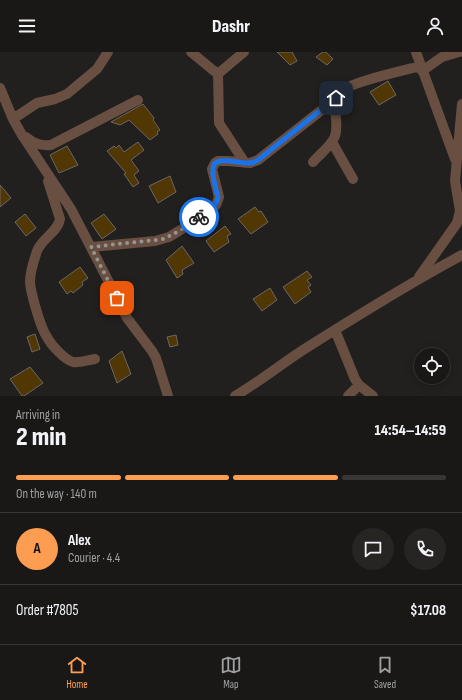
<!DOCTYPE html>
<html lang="en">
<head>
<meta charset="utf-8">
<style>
  body { margin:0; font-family:"Sofia Sans Condensed",sans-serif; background:#272524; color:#f1f3f6; height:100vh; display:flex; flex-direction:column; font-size:15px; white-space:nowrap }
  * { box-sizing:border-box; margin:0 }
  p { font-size:13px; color:#9fa0a1 }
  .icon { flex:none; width:22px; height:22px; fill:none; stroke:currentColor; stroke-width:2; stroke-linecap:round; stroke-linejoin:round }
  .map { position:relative; height:344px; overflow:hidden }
  .side { display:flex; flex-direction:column; background:#1a1817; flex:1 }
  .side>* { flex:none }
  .tools { position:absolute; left:414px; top:296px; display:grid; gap:8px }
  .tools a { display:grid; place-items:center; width:36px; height:36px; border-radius:50%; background:#1a1817; box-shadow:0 2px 10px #0003,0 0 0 1px #383736; font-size:20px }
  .pin { position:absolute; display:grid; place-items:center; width:34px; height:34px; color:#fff; margin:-17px; border-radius:8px; box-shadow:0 2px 6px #0006 }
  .courier { position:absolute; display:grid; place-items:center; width:40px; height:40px; margin:-20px; border:3px solid #1a73e8; border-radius:50%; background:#fff; color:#222; box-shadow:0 1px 5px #0007 }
  .summary em { font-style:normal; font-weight:800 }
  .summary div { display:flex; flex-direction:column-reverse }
  .summary { display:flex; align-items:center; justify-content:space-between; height:68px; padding:0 16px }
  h1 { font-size:26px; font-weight:800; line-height:30px }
  .bar { display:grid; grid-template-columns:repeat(4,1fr); gap:6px 4px; align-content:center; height:48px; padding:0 16px }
  .bar i { height:5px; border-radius:3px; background:#383736 }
  .bar .selected { background:#fc9d52 }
  .bar p { grid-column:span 4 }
  .line { display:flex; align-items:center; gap:10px; padding:0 16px; border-top:1px solid #383736 }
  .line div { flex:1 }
  .round { display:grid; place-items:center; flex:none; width:42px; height:42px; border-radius:21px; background:#272524 }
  header { display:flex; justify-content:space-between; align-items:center; height:52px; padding:0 16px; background:#1a1817; font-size:18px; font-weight:800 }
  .menu { display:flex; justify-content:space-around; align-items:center; height:56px; border-top:1px solid #383736; background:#1a1817; font-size:11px; color:#9fa0a1 }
  .menu a { display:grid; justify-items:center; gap:2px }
  .menu .selected { color:#fc9d52 }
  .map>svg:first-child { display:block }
  .building { fill:#503704; stroke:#6a6866 }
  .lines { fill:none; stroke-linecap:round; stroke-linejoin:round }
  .street { stroke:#684f41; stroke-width:10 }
  .done { stroke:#969493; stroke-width:4; stroke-dasharray:0 7.2 }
  .route { stroke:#1a73e8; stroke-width:5 }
</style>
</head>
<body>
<header><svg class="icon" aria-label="menu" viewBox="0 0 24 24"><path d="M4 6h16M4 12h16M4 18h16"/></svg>Dashr<svg class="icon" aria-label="person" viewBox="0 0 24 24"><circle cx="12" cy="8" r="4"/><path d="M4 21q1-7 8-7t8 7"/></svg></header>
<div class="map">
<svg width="462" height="344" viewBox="0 0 462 344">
  <rect width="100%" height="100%" fill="#22201f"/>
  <path class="building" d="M277,0H292L297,9L290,13Z
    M323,0H326L333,7L327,13L316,5Z
    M388,29L396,43L379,53L370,40Z
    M143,52L154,66L153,68L160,78L157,80L158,82L150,88L129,68L120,73L111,70Z
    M138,90L144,98L131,108L139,119L134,123L139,131L133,135L124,122L126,121L107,99L114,94L116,96L119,93L124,100Z
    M67,94L78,113L59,121L50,103Z
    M170,124L176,140L158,151L149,134Z
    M0,133L11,146L0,155Z
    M255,155L259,160L261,159L268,170L251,182L238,167Z
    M25,162L36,176L26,184L15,170Z
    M104,162L116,177L102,187L91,171Z
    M225,174L231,182L227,184L229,190L214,200L206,189Z
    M182,194L194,211L182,218L183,222L177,226L166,208Z
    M80,215L88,226L82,230L83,233L73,241L71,239L67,242L59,230Z
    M307,219L312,225L307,228L311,233L308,235L311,240L295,252L283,235Z
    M270,236L277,248L262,259L253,247Z
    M35,282L40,297L32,300L27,285Z
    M176,283L178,293L170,295L167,285Z
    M122,299L131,322L117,331L109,309Z
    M30,315L43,331L24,344H22L10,327Z"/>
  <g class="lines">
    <path class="street" d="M191,0L214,19L219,21L244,0
      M416,0L455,107
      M422,19L442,5L459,0
      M218,21L219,71L245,111
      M0,36L13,67L22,83L71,157L112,236L127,266L152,299L156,306L168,344
      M13,67L37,51L55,47L67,42L97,17L108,0
      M26,85C34,92 41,94 51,93L138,48
      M332,90L353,127
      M313,110C320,102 332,93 335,84C340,70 330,54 339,41C346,31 406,18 421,14
      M48,129L60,167C58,180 42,186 37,199C34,208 30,220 30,229C30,239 41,277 47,285C51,293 65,308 73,310C80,311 88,308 95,307
      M91,195L155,189L169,185L187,174L216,153L219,145L212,117L215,111L218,109H228L250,111L258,108L337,46
      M419,225L457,171L460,159L455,129L462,52
      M335,278L355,327L359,333L373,344
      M235,344C259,330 280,313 303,298C355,265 408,232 462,203
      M348,344L359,333"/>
  </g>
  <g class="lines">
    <path class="done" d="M117,246L91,195L164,187L188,174L199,165"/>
    <path class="route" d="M199,165C207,160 216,156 218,145C216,137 212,126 213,117C213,102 240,112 249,111C252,111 255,110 258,108L336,46"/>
  </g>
</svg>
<div class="tools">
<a><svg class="icon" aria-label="locate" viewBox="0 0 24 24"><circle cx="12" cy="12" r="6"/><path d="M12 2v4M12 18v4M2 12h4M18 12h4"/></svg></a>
</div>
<div class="pin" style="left:117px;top:246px;background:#ea580c"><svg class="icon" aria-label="bag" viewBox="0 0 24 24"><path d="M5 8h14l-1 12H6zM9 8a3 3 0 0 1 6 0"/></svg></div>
<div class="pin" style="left:336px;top:46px;background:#1f2937"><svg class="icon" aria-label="home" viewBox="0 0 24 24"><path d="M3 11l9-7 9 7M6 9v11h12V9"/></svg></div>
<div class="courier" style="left:199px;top:165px"><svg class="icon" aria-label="bike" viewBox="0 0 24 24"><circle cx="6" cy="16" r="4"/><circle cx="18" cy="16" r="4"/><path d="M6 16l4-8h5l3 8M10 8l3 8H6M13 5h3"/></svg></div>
</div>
<section class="side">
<div class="summary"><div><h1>2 min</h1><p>Arriving in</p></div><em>14:54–14:59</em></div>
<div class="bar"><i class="selected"></i><i class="selected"></i><i class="selected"></i><i></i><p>On the way · 140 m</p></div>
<div class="line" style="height:72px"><b class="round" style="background:#fc9d52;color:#111">A</b><div><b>Alex</b><p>Courier · 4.4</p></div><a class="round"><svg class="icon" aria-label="chat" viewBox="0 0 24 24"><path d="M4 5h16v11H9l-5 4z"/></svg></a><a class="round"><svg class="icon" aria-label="phone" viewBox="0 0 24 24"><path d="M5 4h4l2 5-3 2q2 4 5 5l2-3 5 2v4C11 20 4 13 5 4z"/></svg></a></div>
<div class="line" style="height:52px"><div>Order #7805</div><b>$17.08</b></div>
</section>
<nav class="menu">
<a class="selected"><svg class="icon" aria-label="home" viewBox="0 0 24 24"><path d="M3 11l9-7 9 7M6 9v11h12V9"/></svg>Home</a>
<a><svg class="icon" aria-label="map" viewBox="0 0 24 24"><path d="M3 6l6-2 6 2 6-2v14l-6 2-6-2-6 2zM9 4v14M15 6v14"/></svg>Map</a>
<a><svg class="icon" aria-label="saved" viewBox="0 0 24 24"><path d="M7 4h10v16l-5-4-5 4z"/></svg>Saved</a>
</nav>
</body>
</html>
